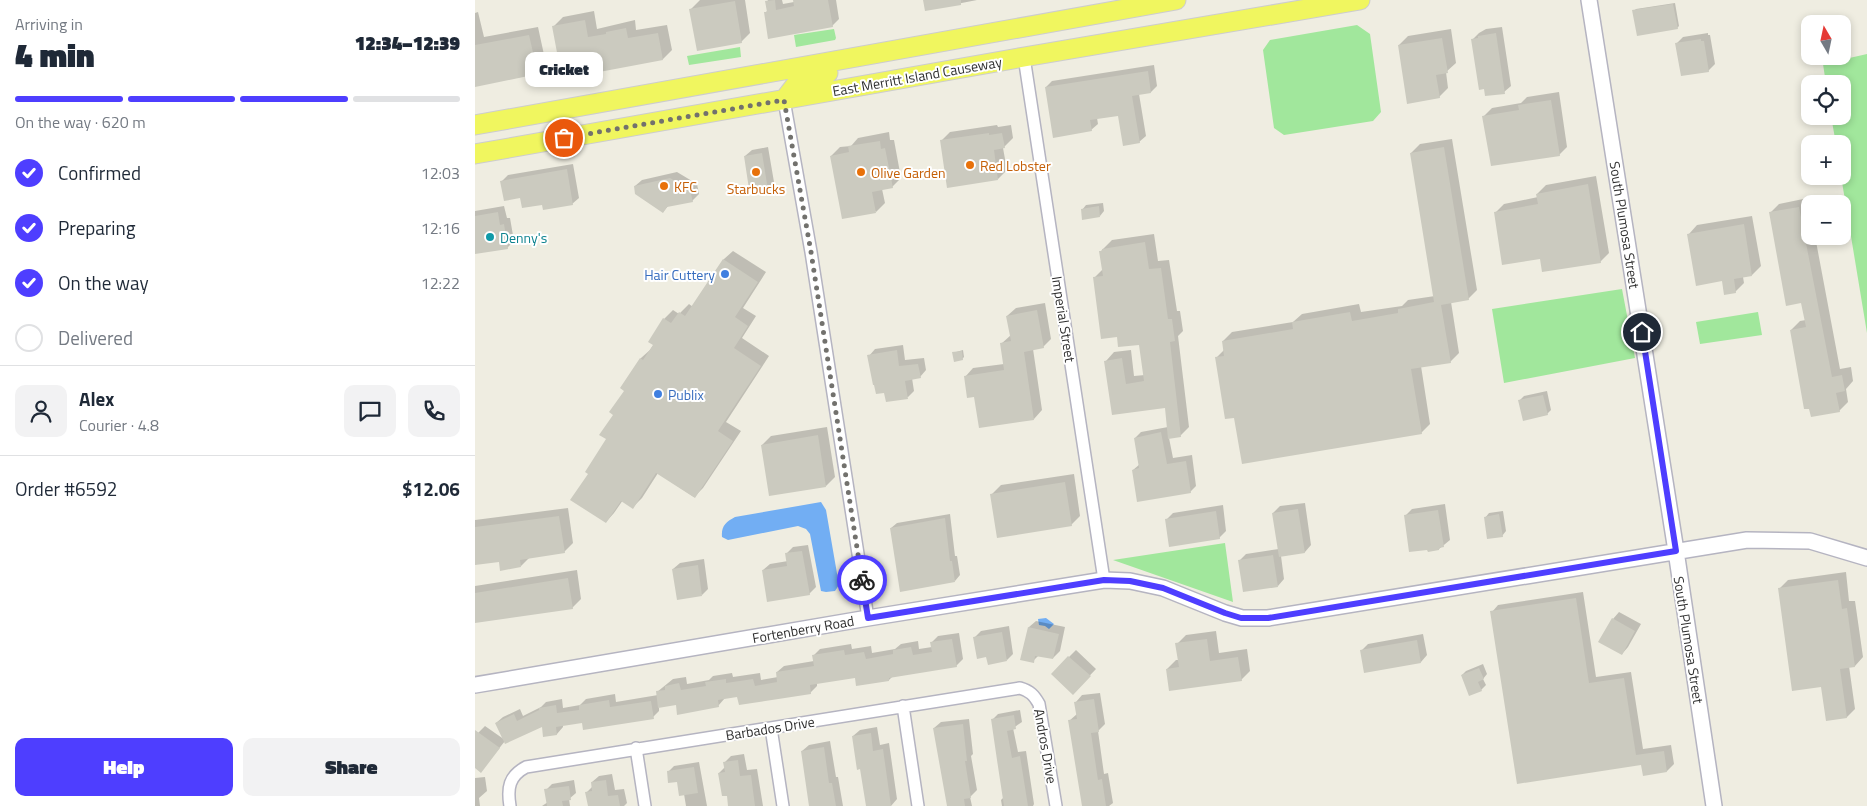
<!DOCTYPE html>
<html lang="en">
<head>
<meta charset="utf-8">
<style>
  body { margin:0; font-family:"Titillium Web",sans-serif; background:#f2f2f3; color:#1f2937; height:100vh; display:flex; flex-direction:column; font-size:19px; white-space:nowrap }
  * { box-sizing:border-box; margin:0 }
  p { font-size:16px; color:#747a83 }
  .icon { flex:none; width:28px; height:28px; fill:none; stroke:currentColor; stroke-width:2; stroke-linecap:round; stroke-linejoin:round }
  .map { position:relative; flex:1; overflow:hidden }
  .details { display:flex; flex-direction:column; background:#fff; width:475px }
  .details>* { flex:none }
  .needle { width:32px; rotate:351deg }
  .tools { position:absolute; left:1326px; top:15px; display:grid; gap:10px }
  .tools a { display:grid; place-items:center; width:50px; height:50px; border-radius:10px; background:#fff; box-shadow:0 2px 8px #0003; font-size:25px }
  .pin { position:absolute; display:grid; place-items:center; width:42px; height:42px; color:#fff; margin:-21px; border:2px solid #fff; border-radius:50%; box-shadow:0 1px 5px #0007 }
  .courier { position:absolute; display:grid; place-items:center; width:50px; height:50px; margin:-25px; border:4px solid #4e3eff; border-radius:50%; background:#fff; color:#222; box-shadow:0 1px 6px #0007 }
  .bubble { position:absolute; height:35px; border-radius:10px; background:#fff; box-shadow:0 2px 8px #0003; font-size:16px; font-weight:800; line-height:35px; text-align:center }
  .summary em { font-style:normal; font-weight:800 }
  .summary div { display:flex; flex-direction:column-reverse }
  .summary { display:flex; align-items:center; justify-content:space-between; height:85px; padding:0 15px }
  h1 { font-size:32px; font-weight:800; line-height:38px }
  .bar { display:grid; grid-template-columns:repeat(4,1fr); gap:8px 5px; align-content:center; height:60px; padding:0 15px }
  .bar i { height:6px; border-radius:4px; background:#e0e1e3 }
  .bar .current { background:#4e3eff }
  .bar p { grid-column:span 4 }
  .line { display:flex; align-items:center; gap:12px; padding:0 15px; border-top:1px solid #e0e1e3 }
  .line div { flex:1 }
  .round { display:grid; place-items:center; flex:none; width:52px; height:52px; border-radius:10px; background:#f2f2f3 }
  ol { padding:0 15px; list-style:none }
  li { display:flex; align-items:center; gap:15px; height:55px }
  li p { margin-inline-start:auto }
  li .icon { padding:5px; border-radius:50%; background:#4e3eff; color:#fff; stroke-width:4 }
  li:last-child { color:#747a83 }
  li i { width:28px; height:28px; border:2px solid #e0e1e3; border-radius:50% }
  .cta { display:flex; gap:10px; margin-top:auto; padding:10px 15px }
  .cta a { flex:1; height:58px; border-radius:10px; background:#4e3eff; color:#fff; font-size:20px; font-weight:800; line-height:58px; text-align:center }
  .cta a+a { background:#f2f2f3; color:#1f2937 }
  main { display:flex; flex:1; min-height:0 }
  .map>svg:first-child { display:block }
  .green { fill:#a1e79c }
  .water { fill:#72aef3 }
  .shadow { fill:#0003 }
  .building { fill:#cbcabf }
  .lines { fill:none; stroke-linecap:round; stroke-linejoin:round }
  .minor-casing { stroke:#b5b4c1; stroke-width:14 }
  .tertiary-casing { stroke:#b5b4c1; stroke-width:18 }
  .primary-casing { stroke:#cdcdcd; stroke-width:21 }
  .minor { stroke:#fff; stroke-width:11 }
  .tertiary { stroke:#fff; stroke-width:15 }
  .primary { stroke:#f0f65f; stroke-width:19 }
  .done { stroke:#72716d; stroke-width:5; stroke-dasharray:0 9 }
  .route { stroke:#4e3eff; stroke-width:6 }
  .food-dot { fill:#e8710a; stroke:#fff; stroke-width:2 }
  .culture-dot { fill:#0f9aa8; stroke:#fff; stroke-width:2 }
  .shop-dot { fill:#3f7fe0; stroke:#fff; stroke-width:2 }
  .labels { text-anchor:middle; dominant-baseline:central; stroke-width:4; stroke-linejoin:round; paint-order:stroke }
  .street-label { font-size:14px; fill:#2e2e2e; stroke:#fff }
  .food-label { font-size:14px; fill:#c56008; stroke:#fff; text-anchor:start }
  .culture-label { font-size:14px; fill:#0d838f; stroke:#fff; text-anchor:start }
  .shop-label { font-size:14px; fill:#366cbe; stroke:#fff; text-anchor:end }
</style>
</head>
<body>
<main>
<section class="details">
<div class="summary"><div><h1>4 min</h1><p>Arriving in</p></div><em>12:34–12:39</em></div>
<div class="bar"><i class="current"></i><i class="current"></i><i class="current"></i><i></i><p>On the way · 620 m</p></div>
<ol>
<li><svg class="icon" aria-label="check" viewBox="0 0 24 24"><path d="M5 12l5 5 9-10"/></svg>Confirmed<p>12:03</p></li>
<li><svg class="icon" aria-label="check" viewBox="0 0 24 24"><path d="M5 12l5 5 9-10"/></svg>Preparing<p>12:16</p></li>
<li><svg class="icon" aria-label="check" viewBox="0 0 24 24"><path d="M5 12l5 5 9-10"/></svg>On the way<p>12:22</p></li>
<li><i></i>Delivered</li>
</ol>
<div class="line" style="height:90px"><a class="round"><svg class="icon" aria-label="person" viewBox="0 0 24 24"><circle cx="12" cy="8" r="4"/><path d="M4 21q1-7 8-7t8 7"/></svg></a><div><b>Alex</b><p>Courier · 4.8</p></div><a class="round"><svg class="icon" aria-label="chat" viewBox="0 0 24 24"><path d="M4 5h16v11H9l-5 4z"/></svg></a><a class="round"><svg class="icon" aria-label="phone" viewBox="0 0 24 24"><path d="M5 4h4l2 5-3 2q2 4 5 5l2-3 5 2v4C11 20 4 13 5 4z"/></svg></a></div>
<div class="line" style="height:65px"><div>Order #6592</div><b>$12.06</b></div>
<div class="cta"><a>Help</a><a>Share</a></div>
</section>
<div class="map">
<svg width="1392" height="806" viewBox="0 0 1392 806">
  <rect width="100%" height="100%" fill="#efede1"/>
  <path class="green" d="M882,25L895,34L906,112L898,121L809,135L799,128L788,50L795,40Z
    M359,29L361,38L360,40L321,47L319,35Z
    M265,47L266,57L214,65L212,56Z
    M1392,54V333L1366,176H1368V144H1361L1356,116H1368V84H1351L1348,64Z
    M1147,289L1160,358L1029,383L1017,309Z
    M1283,312L1287,335L1225,344L1221,322Z
    M750,543L758,602L638,560Z"/>
  <path class="water" d="M346,502L351,510L364,585L360,591L351,592L346,591L335,534L331,529L323,526L253,540L247,537C246,526 251,522 260,517Z
    M571,618L579,624L574,629L570,626L564,625L563,619Z"/>
  <path class="shadow" d="M225,0H270L275,33L266,42L216,9Z
    M293,0H307L308,4L319,2V0H361L364,19L357,26L290,13L293,10L292,2Z
    M449,0H502L451,10Z
    M1200,3L1204,26L1202,28L1159,11L1161,9Z
    M119,11L122,29L160,20L161,30L192,25L197,50L188,59L88,77L79,26L88,17Z
    M3,12L9,37L63,27L71,64L62,73L0,85V13Z
    M1027,27L1036,86L1029,92L998,39L1004,33L1011,29Z
    M976,29L981,63L971,72L973,88L964,97L924,45L933,36Z
    M1233,33V35H1235L1240,64L1233,71L1202,43L1208,37Z
    M679,65L682,86L676,92L664,94L671,136L664,142L644,115L622,118L623,124L616,130L571,87L577,81Z
    M1084,92L1092,147L1084,155L1009,116L1017,108L1046,103L1052,97Z
    M522,125L523,127L536,125L538,138L528,148L532,170L523,179L466,141L475,132Z
    M414,132L415,140H419L426,178L417,187L407,189L410,203L401,212L356,156L365,147L376,146L383,138Z
    M977,139L1002,290L993,299L976,302L984,353L975,362L946,366L955,424L946,433L760,416L742,357L749,350L748,341L757,332L818,322L827,314L884,304L886,312L927,306L933,300L960,296L936,153L945,144Z
    M293,147L299,182L292,189L270,156L277,150Z
    M98,164L104,198L97,204L68,203L46,196L27,181L33,175Z
    M202,172L222,184L224,194L217,201L194,205L188,212L160,186L167,180Z
    M1121,176L1134,253L1125,262L1020,213L1029,204L1063,197L1062,194L1071,185Z
    M1333,198L1335,209V236H1340L1365,369L1376,367L1378,381L1371,389L1373,402L1364,411L1316,330L1325,321L1331,320L1327,301L1295,213L1304,204Z
    M628,203L629,211L625,216L607,210L611,205Z
    M29,206L32,218H35L39,241L32,248L0,253V211Z
    M1277,216L1286,266L1277,275L1268,277L1269,283L1260,292L1248,280L1214,234L1222,225Z
    M679,234L683,261L694,260L702,311H705L708,331L703,336L714,427L705,436L694,438L698,458L717,455L721,486L715,492L658,470L665,464L660,438L666,432L693,427L691,407L638,414L631,361L639,352L656,350L659,376L670,375L665,343L643,336L619,278L628,269L625,252L637,240Z
    M258,251L291,272L268,308L281,316L267,338L294,356L251,422L266,431L228,488L219,497L183,473L167,498L158,507L148,500L139,513L131,522L114,473L133,439L139,414L151,390L146,388L166,358L175,350L179,344L189,319L198,310L204,314L214,304L218,307L249,259Z
    M570,303L576,339L568,347L558,349L567,410L559,419L500,396L490,377L498,368L529,364L526,344L536,335L532,316L541,308Z
    M428,345L430,360L449,358L451,370L445,377L437,378L439,391L433,397L410,391L394,356L400,349Z
    M488,350L489,357L487,359L478,353Z
    M1072,391L1076,410L1072,414L1045,400L1049,396Z
    M352,427L360,477L351,486L287,445L296,436Z
    M599,474L605,516L596,525L517,494L526,485Z
    M830,503L836,545L830,552L806,556L809,579L803,586L764,561L771,554L804,549L798,513L805,506Z
    M970,504L975,540L964,549L954,548L930,516L937,509Z
    M748,505L751,531L744,538L691,520L698,513Z
    M93,508L98,543L89,552L55,557L46,566L25,560L0,564V520Z
    M1028,511L1031,531L1027,536L1010,518L1014,513Z
    M475,514L480,556H482L485,575L480,581L416,528L422,523Z
    M333,545L341,587L334,594L288,570L295,564L313,561L311,554L318,547Z
    M229,559L233,589L227,595L198,569L205,563Z
    M102,570L106,599L97,608L0,622V586Z
    M1371,572L1374,601H1380L1388,657L1380,666H1374L1380,709L1372,717L1352,720L1347,686L1304,589L1313,580Z
    M1108,592L1121,677L1156,672L1168,749L1196,745L1199,764L1192,771L1169,774L1167,764L1017,612L1023,605Z
    M1144,612L1166,624L1153,647L1147,654L1138,619Z
    M561,621L590,627L585,651L578,658L564,655L558,661L554,627Z
    M534,626L538,654L532,660L499,638L506,631Z
    M741,631L744,653L772,649L775,671L766,680L692,669L701,660H704L702,644L711,635Z
    M484,633L488,659L481,666L418,676L414,680L381,676L342,683V686L335,693L263,696L250,698L243,706L202,704L184,707V711L178,717L108,722L88,725V727L82,734L69,736L68,725L30,741L6,771L0,767V737L3,733L10,726L30,740L21,723L28,717L45,709L48,716L66,707L71,702L87,699L88,708L105,705L111,699L140,694L141,702L183,695L182,692L198,679L211,677L212,684L234,680L238,676L257,673L258,677L285,673L286,680L303,677L302,672L309,666L339,661L338,656L345,649L376,644L377,649L396,646L397,653L420,649L426,644L443,641L444,649L457,647V642L463,636Z
    M948,634L952,655L946,662L886,651L893,644Z
    M601,650L621,669L598,693L577,674Z
    M1008,664L1012,674L1008,679L1011,685L1006,690L995,694L987,675L991,671Z
    M625,693L630,724L623,731L629,774L633,773L638,803L634,806H608L594,721L602,714L601,702L607,695Z
    M545,710L547,722L538,728L543,752L551,751L559,804L558,806H527L526,800L529,797L517,720L523,714Z
    M494,719L498,754L496,756L502,790L495,797L497,806H474L459,728L466,722Z
    M402,727L405,745L414,743L422,799L416,806H392L386,768L378,736L385,730Z
    M355,741L361,777H363L368,806H336L327,751L334,745Z
    M269,754L272,770L282,769L288,806H254L253,794L244,773L250,767V762L256,756Z
    M224,762L232,806H211L209,794L203,780L193,772L199,766Z
    M137,774L140,790L149,789L152,803L149,806H114L112,792L118,786L117,782L124,776Z
    M10,777L12,791L4,798L5,806H0V778Z
    M99,780L101,793L94,799L95,806H67L73,802L71,790L77,784Z"/>
  <path class="building" d="M300,0L301,10L319,6L318,0H353L358,27L293,39L289,12H292L290,1Z
    M448,0H486V5L450,11Z
    M260,1L267,43L222,51L214,9Z
    M1198,4L1203,29L1162,36L1157,10Z
    M110,20L113,37L131,34V32L151,28L153,38L183,33L188,60L87,79L77,26Z
    M1021,33L1030,94L1010,96L1009,89L1004,90L996,39L1003,38V36Z
    M54,35L63,74L0,87V45Z
    M967,38L973,73L961,75L965,98L932,104L923,45Z
    M1226,39V41H1229L1234,72L1206,76L1200,43Z
    M673,71L676,93L657,96L665,143L648,146L643,116L615,120L617,131L578,138L570,87Z
    M1076,100L1085,156L1016,166L1007,116L1044,110L1043,105Z
    M514,133V135L527,133L530,148L519,150L523,180L472,188L465,140Z
    M405,141L406,149L410,148L418,188L397,192L401,213L367,219L355,156L374,152L373,146Z
    M969,147L994,300L966,305L976,363L936,369L947,434L767,464L759,418L750,419L740,357L749,356L747,341L818,329L817,322L875,312L877,321L923,313V309L959,302L935,153Z
    M287,153L293,190L280,192V188L274,189L269,156Z
    M92,169L98,205L68,210L67,205L47,208L45,198L29,201L25,181Z
    M195,178L215,190L218,202L192,207L188,213L160,194L159,186Z
    M1113,184L1126,263L1067,272L1065,259L1027,265L1019,212L1063,204L1061,194Z
    M624,206L625,217L607,220L606,209Z
    M1324,207L1357,377L1367,375L1370,391L1361,393L1365,412L1336,417L1334,409H1329L1315,330L1331,327L1326,303L1311,306L1294,212Z
    M23,212L25,225L29,224L33,249L0,254V216Z
    M1269,224L1277,276L1259,279L1261,293L1249,295L1247,281L1221,286L1212,234Z
    M670,242L674,269L686,268L693,319H697L700,341L695,342L706,437L693,439L690,408L637,415L629,361L647,358L651,384L669,381L664,345L643,347L642,337L626,339L618,277L628,276L624,251H627V249Z
    M248,259L283,282L260,317L273,326L259,348L286,366L243,431L258,441L220,498L181,473L158,509L146,501L131,523L95,500L113,474L110,472L131,439L124,435L138,415L134,412L149,391L145,388L165,358L168,360L178,345L173,342L188,318L196,323L204,312L210,316Z
    M562,310L569,348L549,352L559,420L504,428L499,397L492,398L489,376L529,370L525,343L536,341L531,316Z
    M422,350L424,366L443,364L446,378L430,381L433,399L411,402L409,393L401,394L399,385H398L392,355Z
    M487,351L488,360L479,362L477,352Z
    M1068,395L1073,415L1048,421L1043,400Z
    M686,432L692,464L711,461L716,493L662,502L657,470L664,468L659,438Z
    M343,435L351,487L294,496L286,445Z
    M590,482L597,526L522,538L515,494Z
    M823,509L830,553L804,557L797,513Z
    M963,510L969,547L964,548V550L953,552L952,550L934,552L929,515Z
    M741,511L745,539L694,547L690,519Z
    M1024,514L1028,537L1012,539L1009,517Z
    M84,516L90,553L45,560L46,567L25,571L24,562L0,565V527Z
    M470,518L475,561H477L480,582L425,592L415,528Z
    M327,551L335,595L292,602L287,570L312,566L310,553Z
    M798,555L803,587L768,592L763,560Z
    M223,565L227,596L202,600L197,569Z
    M93,578L98,609L0,623V593Z
    M1363,580L1367,609L1372,608L1380,667L1365,669L1372,718L1351,721L1346,687L1317,691L1303,588Z
    M1101,598L1114,683L1149,678L1161,755L1189,751L1192,772L1168,776L1166,765L1042,784L1015,611Z
    M1137,618L1160,631L1147,655L1123,642Z
    M553,627L584,634L578,659L560,656L559,663L545,660Z
    M527,632L532,661L513,665L511,657L502,659L498,637Z
    M477,639L482,667L414,678V681L381,686L380,678L335,685L336,694L264,705L262,697L243,700L244,707L202,715L201,705L183,708L181,691L190,690V686L204,683L206,690L231,686L230,682L251,679V683L278,679L280,686L302,682L301,672L339,666L337,655L369,650L370,655L389,652L391,659L418,654V650L436,647L438,655L457,652L455,642Z
    M732,639L735,661L763,657L767,681L694,691L691,669L704,667L700,643Z
    M942,640L946,663L889,673L885,650Z
    M593,656L616,676L598,695L576,674Z
    M1004,668L1009,679L1003,682L1007,691L994,696L986,675Z
    M619,699L624,732L616,733L623,780L627,779L631,806H607L593,720L602,719L599,702Z
    M134,700L135,707L176,701L179,719L108,730L107,723L81,727L82,735L68,737L67,727L30,744L20,723L39,714L42,721L64,710V708L81,705L82,713L104,710V705Z
    M539,715L541,729L532,731L537,758L545,756L553,806H529L522,760L516,719Z
    M488,724L492,761H490L496,798L489,799L490,806H472L458,728Z
    M0,730L25,748L6,773L0,768Z
    M396,733L398,751L408,749L416,806H391L385,769L382,770L377,736Z
    M349,747L354,783H357L361,806H334L326,751Z
    M263,760L265,776L276,775L280,806H253L252,796H247L243,773L250,772L248,762Z
    M219,767L223,793L204,796L202,782L193,783L192,771Z
    M131,780L133,796L143,795L145,806H113L110,792L117,791L116,782Z
    M94,786L96,800L87,801L88,806H72L69,789Z"/>
  <g class="lines">
    <defs>
      <path id="minor" d="M549,57L629,580
        M309,100L336,252L393,618
        M428,706L443,806
        M296,728L308,806
        M161,748L170,806
        M35,806C32,788 34,776 51,767L545,688C555,691 559,695 564,704L581,806"/>
      <path id="tertiary" d="M1114,0L1201,551L1239,806
        M0,685L393,618L629,580L655,581L688,588L750,613L767,618H793L1272,540L1335,541L1392,558"/>
      <path id="primary" d="M309,100L322,83L337,76L353,73
        M0,125L701,0
        M0,154L549,57L885,0"/>
    </defs>
    <use href="#minor" class="minor-casing"/>
    <use href="#tertiary" class="tertiary-casing"/>
    <use href="#primary" class="primary-casing"/>
    <use href="#minor" class="minor"/>
    <use href="#tertiary" class="tertiary"/>
    <use href="#primary" class="primary"/>
  </g>
  <g class="lines">
    <path class="done" d="M89,138L309,100L336,252L387,580"/>
    <path class="route" d="M387,580L393,618L629,580L655,581L688,588L750,613L766,618H793L1201,551L1167,332"/>
  </g>
  <g class="food-dot">
    <circle cx="495" cy="165" r="5"/>
    <circle cx="281" cy="172" r="5"/>
    <circle cx="386" cy="172" r="5"/>
    <circle cx="189" cy="186" r="5"/>
  </g>
  <circle class="culture-dot" cx="15" cy="237" r="5"/>
  <g class="shop-dot">
    <circle cx="250" cy="274" r="5"/>
    <circle cx="183" cy="394" r="5"/>
  </g>
  <g class="labels">
    <g class="street-label">
      <text transform="translate(442 76) rotate(-10)">East Merritt Island Causeway</text>
      <text transform="translate(1150 225) rotate(81)">South Plumosa Street</text>
      <text transform="translate(589 319) rotate(81)">Imperial Street</text>
      <text transform="translate(328 629) rotate(-10)">Fortenberry Road</text>
      <text transform="translate(1214 640) rotate(81)">South Plumosa Street</text>
      <text transform="translate(295 728) rotate(-9)">Barbados Drive</text>
      <text transform="translate(571 746) rotate(80)">Andros Drive</text>
    </g>
    <g class="food-label">
      <text x="505" y="165">Red Lobster</text>
      <text x="396" y="172">Olive Garden</text>
      <text x="199" y="186">KFC</text>
      <text x="281" y="188" text-anchor="middle">Starbucks</text>
    </g>
    <g class="culture-label">
      <text x="25" y="237">Denny's</text>
    </g>
    <g class="shop-label">
      <text x="240" y="274">Hair Cuttery</text>
      <text x="193" y="394" text-anchor="start">Publix</text>
    </g>
  </g>
</svg>
<div class="tools">
<a><svg class="needle" viewBox="-14 -14 28 28"><path d="M0-13l5 13h-10z" fill="#e53935"/><path d="M0 13l5-13h-10z" fill="#747a83"/></svg></a>
<a><svg class="icon" aria-label="locate" viewBox="0 0 24 24"><circle cx="12" cy="12" r="6"/><path d="M12 2v4M12 18v4M2 12h4M18 12h4"/></svg></a>
<a>+</a>
<a>−</a>
</div>
<div class="pin" style="left:89px;top:138px;background:#ea580c"><svg class="icon" aria-label="bag" viewBox="0 0 24 24"><path d="M5 8h14l-1 12H6zM9 8a3 3 0 0 1 6 0"/></svg></div>
<div class="pin" style="left:1167px;top:332px;background:#1f2937"><svg class="icon" aria-label="home" viewBox="0 0 24 24"><path d="M3 11l9-7 9 7M6 9v11h12V9"/></svg></div>
<div class="courier" style="left:387px;top:580px"><svg class="icon" aria-label="bike" viewBox="0 0 24 24"><circle cx="6" cy="16" r="4"/><circle cx="18" cy="16" r="4"/><path d="M6 16l4-8h5l3 8M10 8l3 8H6M13 5h3"/></svg></div>
<div class="bubble" style="left:50px;top:52px;width:78px">Cricket</div>
</div>
</main>
</body>
</html>
